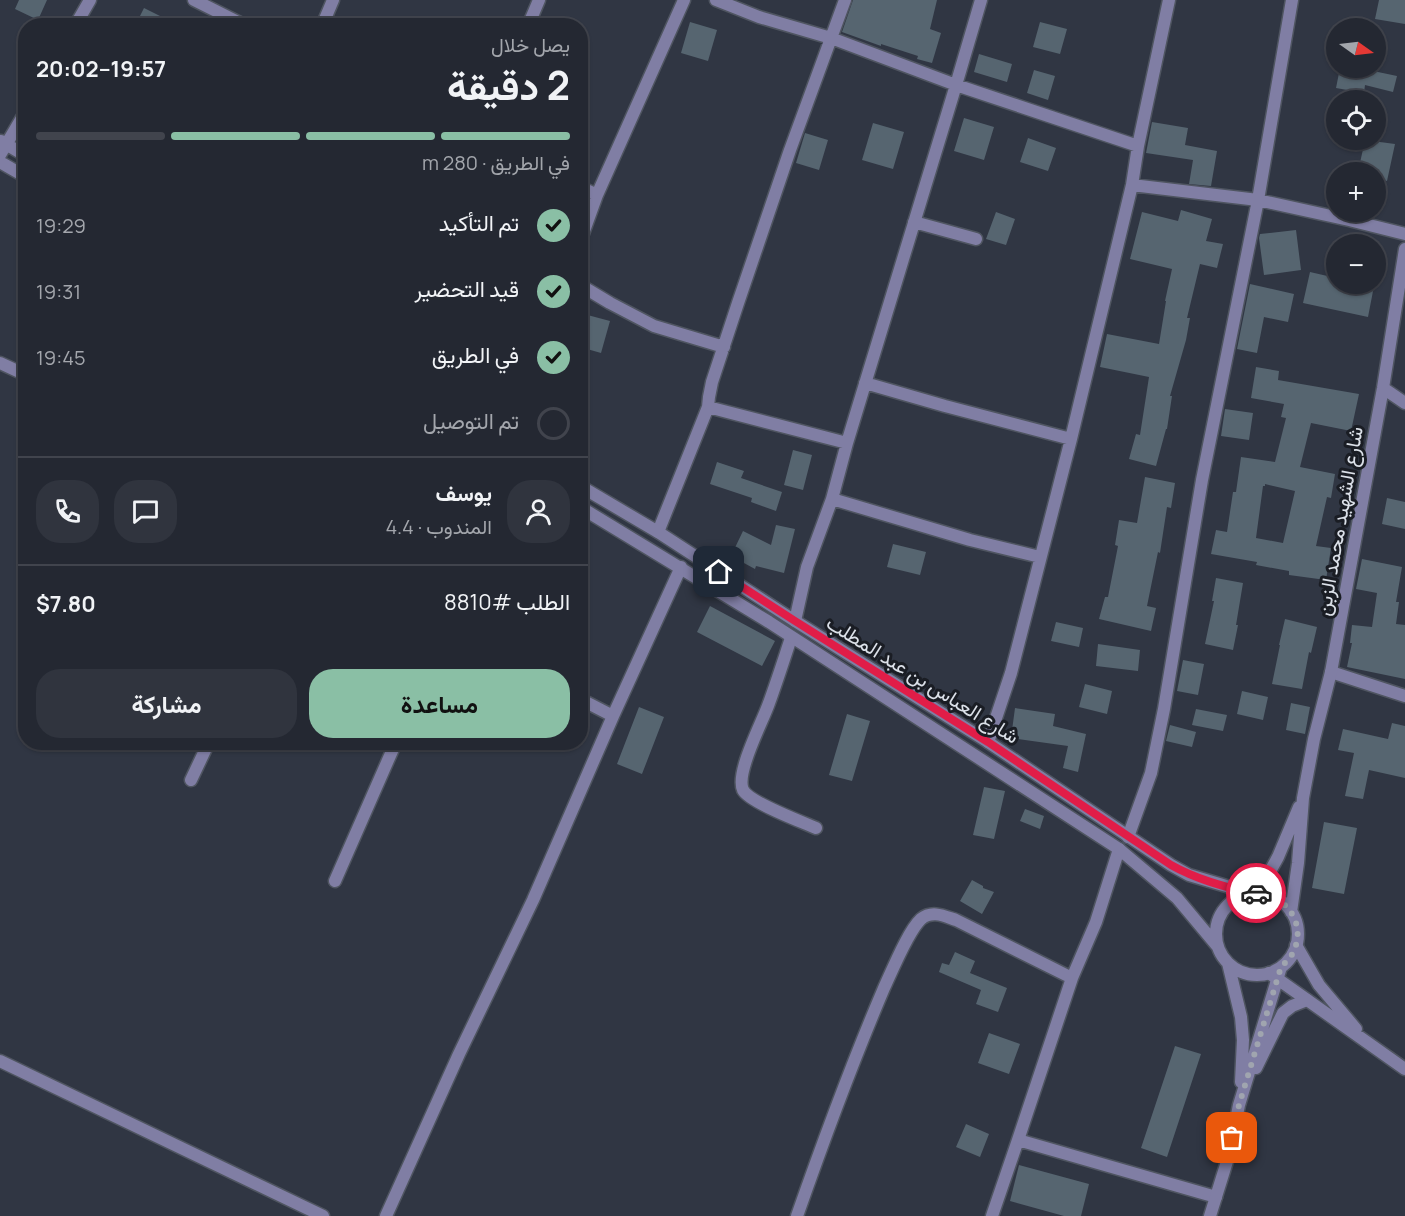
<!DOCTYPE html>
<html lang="ar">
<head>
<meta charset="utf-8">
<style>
  body { margin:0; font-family:Manrope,Vazirmatn,sans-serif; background:#30343e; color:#f1f3f6; direction:rtl; height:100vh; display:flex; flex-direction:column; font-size:22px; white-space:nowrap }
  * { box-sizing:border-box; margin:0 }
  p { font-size:20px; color:#a3a6ac }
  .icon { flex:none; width:33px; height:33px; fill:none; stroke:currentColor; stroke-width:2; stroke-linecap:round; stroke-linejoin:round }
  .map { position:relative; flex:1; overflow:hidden; direction:ltr }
  .details { position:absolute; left:18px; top:18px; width:570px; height:732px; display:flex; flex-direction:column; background:#242832; border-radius:24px; box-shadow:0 2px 4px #0004,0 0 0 2px #41444d; direction:rtl }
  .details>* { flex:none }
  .needle { width:39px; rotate:104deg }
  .fabs { position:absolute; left:1326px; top:18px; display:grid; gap:12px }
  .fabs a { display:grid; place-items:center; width:60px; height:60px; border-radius:50%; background:#242832; box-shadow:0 2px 4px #0004,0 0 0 2px #41444d; font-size:30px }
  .pin { position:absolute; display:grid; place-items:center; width:51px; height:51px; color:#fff; margin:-26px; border-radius:12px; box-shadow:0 3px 9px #0006 }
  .courier { position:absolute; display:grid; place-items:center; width:60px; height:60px; margin:-30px; border:4px solid #e11d48; border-radius:50%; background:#fff; color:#222; box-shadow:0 2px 8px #0007 }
  .overview em { font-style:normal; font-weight:700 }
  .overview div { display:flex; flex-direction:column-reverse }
  .overview { display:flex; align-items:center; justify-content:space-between; height:102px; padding:0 18px }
  h1 { font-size:39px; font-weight:700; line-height:45px }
  .bar { display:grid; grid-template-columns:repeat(4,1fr); gap:9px 6px; align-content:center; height:72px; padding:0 18px }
  .bar i { height:8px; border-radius:4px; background:#41444d }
  .bar .active { background:#8abfa5 }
  .bar p { grid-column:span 4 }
  .line { display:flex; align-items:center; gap:15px; padding:0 18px; border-top:2px solid #41444d }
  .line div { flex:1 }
  .round { display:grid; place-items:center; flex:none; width:63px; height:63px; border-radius:24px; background:#30343e }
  ol { padding:0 18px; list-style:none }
  li { display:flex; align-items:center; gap:18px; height:66px }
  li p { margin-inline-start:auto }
  li .icon { padding:6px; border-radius:50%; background:#8abfa5; color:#111; stroke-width:4 }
  li:last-child { color:#a3a6ac }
  li i { width:33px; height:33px; border:3px solid #41444d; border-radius:50% }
  .button { display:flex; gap:12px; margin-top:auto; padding:12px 18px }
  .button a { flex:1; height:69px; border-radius:24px; background:#8abfa5; color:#111; font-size:24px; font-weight:700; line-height:69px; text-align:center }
  .button a+a { background:#30343e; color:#f1f3f6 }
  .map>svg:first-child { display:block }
  .building { fill:#566570; fill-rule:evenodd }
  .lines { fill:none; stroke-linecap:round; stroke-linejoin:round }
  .minor-casing { stroke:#4f5561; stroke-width:15 }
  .tertiary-casing { stroke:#4f5561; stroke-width:15 }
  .minor { stroke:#807ea4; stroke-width:12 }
  .tertiary { stroke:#807ea4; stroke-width:12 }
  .done { stroke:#a0a5af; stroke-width:6; stroke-dasharray:0 10.8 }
  .route { stroke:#e11d48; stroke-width:8 }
  .labels { text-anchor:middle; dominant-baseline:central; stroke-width:6; stroke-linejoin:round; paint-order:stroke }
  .street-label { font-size:20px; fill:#dce1e9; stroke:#1a1d24 }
</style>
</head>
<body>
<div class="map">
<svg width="1405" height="1216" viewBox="0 0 1405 1216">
  <rect width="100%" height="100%" fill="#303643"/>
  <path class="building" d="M19,0H47L38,20L15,9Z
    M853,0H937L930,29L941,33L932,63L917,59L918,56L881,44V46L842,32Z
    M1379,0H1405V24L1375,19Z
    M144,8L180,26H135Z
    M690,22L717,30L708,61L681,53Z
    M1040,22L1067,29L1060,54L1033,47Z
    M979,54L1012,64L1007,82L974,72Z
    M1340,68H1359L1397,76L1393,92L1365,85L1364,93L1336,88Z
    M1034,70L1055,76L1048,100L1027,93Z
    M964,118L994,127L984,160L954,151Z
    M1152,122L1188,128L1185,145L1217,151L1211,186L1189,184L1193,160L1146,153Z
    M873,123L904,132L893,169L862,160Z
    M805,133L828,140L819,170L796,163Z
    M1028,138L1056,148L1048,171L1020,162Z
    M1365,140L1395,144L1387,181L1376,178V172H1358Z
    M1181,210L1212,219L1206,241L1223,244L1217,268L1200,264L1187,318H1190L1186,340L1170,396H1172L1167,429H1166L1156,466L1129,459L1136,434L1140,435L1149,377L1100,367L1107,334L1159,344L1166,301H1165L1172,269L1130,259L1142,212L1178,221Z
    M996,212L1015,219L1006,245L986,239Z
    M1296,230L1301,270L1264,275L1259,238L1260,234Z
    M1310,272L1336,278V284H1362L1374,286L1368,317L1303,303Z
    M1250,284L1294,294L1288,322L1264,317L1257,353L1237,349Z
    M580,313L610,321L601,353L580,347Z
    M1256,367L1279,371L1278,380L1359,394L1351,431L1311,423L1300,467L1335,474L1331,498L1327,497L1316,546L1331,548L1326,580L1289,575V571L1256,565L1257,562L1211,554L1216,530L1227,532L1233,492H1236L1241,457L1275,462L1286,418L1281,417L1284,404L1251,398ZM1265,484L1295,491L1283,543L1256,538L1263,486H1265Z
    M1225,409L1253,413L1249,440L1221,436Z
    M793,450L812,455L803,490L784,485Z
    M717,462L744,471L741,478L782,492L776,511L751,502L752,498L710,484Z
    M1145,477L1175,483L1171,508L1167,507L1160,553L1158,552L1147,606L1156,608L1151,631L1099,619L1105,597H1108L1118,546L1115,545L1119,520L1137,523Z
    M1387,498L1405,502V529L1382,524Z
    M776,525L795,529L784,573L756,566L755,569L731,556L743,531L771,545Z
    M893,544L926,552L920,575L887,567Z
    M1362,559L1402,567L1396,602H1399L1396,624L1405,625V679L1347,667L1352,643H1350L1352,625L1372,627L1377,593L1356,589Z
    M1216,578L1243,583L1236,625H1238L1233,650L1205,644L1214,601H1212Z
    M710,606L775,641L762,666L697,632Z
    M1285,619L1317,627L1311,653L1309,652L1302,689L1272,684L1280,645H1279Z
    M1056,622L1083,628L1079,647L1051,641Z
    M1098,644L1140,650L1138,671L1096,666Z
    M1183,660L1204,664L1198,695L1177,691Z
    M1085,684L1112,691L1107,714L1079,707Z
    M1242,691L1268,697L1263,720L1237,714Z
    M1291,703L1310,707L1305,734L1286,730Z
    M639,707L664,717L642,774L617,764Z
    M1015,708L1055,714L1053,726L1086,734L1078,772L1063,768L1068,746L1011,738Z
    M1196,709L1227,715L1223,731L1192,725Z
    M847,714L870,721L852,781L829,775Z
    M1392,723L1405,726V778L1369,770L1363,799L1345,796L1354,753L1338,750L1343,729L1388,739Z
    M1170,725L1196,732L1192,747L1166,741Z
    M984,787L1005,791L994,839L973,835Z
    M1025,809L1044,816L1040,829L1020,821Z
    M1324,822L1357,828L1344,894L1312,888Z
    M972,880L983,886V888L994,892L982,914L960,901Z
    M955,952L975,961L970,973L1007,988L998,1012L976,1004L981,990L939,972L942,963L949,965Z
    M989,1033L1020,1044L1009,1074L978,1063Z
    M1175,1046L1201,1054L1167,1157L1141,1148Z
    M966,1124L989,1134L980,1157L956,1147Z
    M1019,1165L1089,1184L1081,1216H1064L1010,1201Z"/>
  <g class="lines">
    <defs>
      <path id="minor" d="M194,0L246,26
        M716,0L759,17L831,38L956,85L1138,146
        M322,26L333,0
        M528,26L539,0
        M1132,185L1258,200L1349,220L1405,234
        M580,187L597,195
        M914,222L976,239
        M580,242L597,195L684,0
        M580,285L610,303L654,326L724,347
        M0,363L26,375
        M865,383L945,406L1071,439
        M708,407L847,443
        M832,499L970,540L1040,557
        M658,532L708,407L709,397L712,382L738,303L790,150L845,0
        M795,621L807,567L832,499L847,443L956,85L981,0
        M791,638C784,659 777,681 769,703C763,721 735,773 743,790C749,802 802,822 816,828
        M1331,672L1405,696
        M580,699L613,716
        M988,742L1011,673L1071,439L1132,185L1138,146L1169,0
        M191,780L209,742
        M1128,837L1151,773L1164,709L1202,480L1258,200L1292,0
        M335,881L396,742
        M1296,945L1319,985L1356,1029
        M1269,973L1405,1069
        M0,1061L323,1216
        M1018,1140L1216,1197
        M386,1216L459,1054L533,900L613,716L681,567
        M797,1216C824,1139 852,1063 884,988C892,971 908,931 921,919C932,910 944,916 956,920L1072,978
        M992,1216L1018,1140L1072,978L1096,922L1119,849"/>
      <path id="tertiary" d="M75,26L90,0
        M1,141L26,156
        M0,155L26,111
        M0,162L26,177
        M1383,388L1405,403
        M580,486L658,532L795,621L988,742L1171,865L1189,875L1250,893
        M580,507L769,622L1119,849L1177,898L1218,947
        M1258,893L1278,857L1299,807
        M1216 934a41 41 0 1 1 82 0a41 41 0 1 1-82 0Z
        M1291,912L1298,863L1303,798L1314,739L1331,672L1383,388L1405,249
        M1228,963L1241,1017L1243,1040L1241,1082
        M1256,1068L1283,1013L1292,1006L1307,1000
        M1210,1216L1229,1155L1239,1105L1281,967"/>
    </defs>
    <use href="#minor" class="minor-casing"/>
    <use href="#tertiary" class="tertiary-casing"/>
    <use href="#minor" class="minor"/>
    <use href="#tertiary" class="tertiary"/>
  </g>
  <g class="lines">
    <path class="done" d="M1232,1138L1239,1105L1281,967C1284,964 1288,960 1291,956C1309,927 1288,895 1256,893"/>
    <path class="route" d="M719,572L795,621L988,742L1171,865C1196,879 1222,886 1250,893H1256"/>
  </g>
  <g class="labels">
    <g class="street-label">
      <text transform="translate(1339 521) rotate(-80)">شارع الشهيد محمد الزبن</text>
      <text transform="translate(923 679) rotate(32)">شارع العباس بن عبد المطلب</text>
    </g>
  </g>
</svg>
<div class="fabs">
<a><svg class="needle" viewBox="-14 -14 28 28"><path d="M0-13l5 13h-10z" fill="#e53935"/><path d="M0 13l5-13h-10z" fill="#a3a6ac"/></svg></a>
<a><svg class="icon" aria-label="locate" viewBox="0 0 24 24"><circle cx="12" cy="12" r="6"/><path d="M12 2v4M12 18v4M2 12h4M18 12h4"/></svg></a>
<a>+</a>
<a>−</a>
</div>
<div class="pin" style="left:1232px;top:1138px;background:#ea580c"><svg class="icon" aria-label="bag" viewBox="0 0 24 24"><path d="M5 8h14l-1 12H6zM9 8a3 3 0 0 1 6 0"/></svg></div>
<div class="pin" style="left:719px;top:572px;background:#1f2937"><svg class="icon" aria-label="home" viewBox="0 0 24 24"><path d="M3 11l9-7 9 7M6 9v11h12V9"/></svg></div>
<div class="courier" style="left:1256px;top:893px"><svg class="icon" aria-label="car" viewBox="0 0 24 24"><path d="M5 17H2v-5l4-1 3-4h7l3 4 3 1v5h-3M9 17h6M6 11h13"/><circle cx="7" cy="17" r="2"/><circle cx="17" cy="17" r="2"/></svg></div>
<section class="details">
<div class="overview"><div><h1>2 دقيقة</h1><p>يصل خلال</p></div><em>19:57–20:02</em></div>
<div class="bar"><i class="active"></i><i class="active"></i><i class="active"></i><i></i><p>في الطريق · 280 m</p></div>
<ol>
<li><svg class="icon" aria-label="check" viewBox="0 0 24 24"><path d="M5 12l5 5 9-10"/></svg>تم التأكيد<p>19:29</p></li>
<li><svg class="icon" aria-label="check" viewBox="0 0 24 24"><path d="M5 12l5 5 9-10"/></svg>قيد التحضير<p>19:31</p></li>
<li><svg class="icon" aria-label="check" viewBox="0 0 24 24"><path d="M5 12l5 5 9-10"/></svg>في الطريق<p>19:45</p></li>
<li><i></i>تم التوصيل</li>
</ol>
<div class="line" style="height:108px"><a class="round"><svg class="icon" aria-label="person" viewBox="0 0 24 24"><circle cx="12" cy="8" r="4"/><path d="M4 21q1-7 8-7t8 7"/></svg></a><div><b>يوسف</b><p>المندوب · 4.4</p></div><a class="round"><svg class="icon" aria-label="chat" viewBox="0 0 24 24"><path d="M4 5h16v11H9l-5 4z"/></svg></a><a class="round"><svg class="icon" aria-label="phone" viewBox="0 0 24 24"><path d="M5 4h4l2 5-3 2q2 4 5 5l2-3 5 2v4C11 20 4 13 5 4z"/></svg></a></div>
<div class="line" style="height:78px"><div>الطلب #8810</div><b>$7.80</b></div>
<div class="button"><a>مساعدة</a><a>مشاركة</a></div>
</section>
</div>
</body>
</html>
